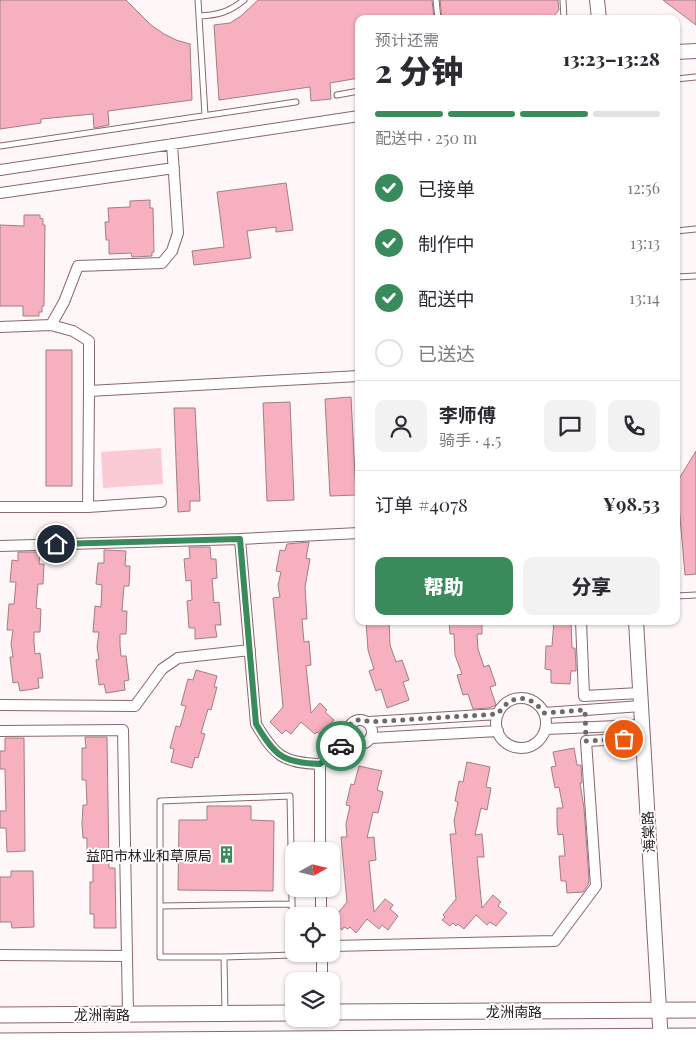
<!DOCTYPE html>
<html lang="zh">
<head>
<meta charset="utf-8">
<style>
  body { margin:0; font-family:"Playfair Display","Noto Sans SC",serif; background:#f2f2f3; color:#2b2b33; height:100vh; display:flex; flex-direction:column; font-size:19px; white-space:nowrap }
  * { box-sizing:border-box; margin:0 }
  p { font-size:16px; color:#7c7c81 }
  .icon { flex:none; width:28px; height:28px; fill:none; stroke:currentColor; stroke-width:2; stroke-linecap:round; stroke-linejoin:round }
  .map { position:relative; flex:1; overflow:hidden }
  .side { position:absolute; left:355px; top:15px; width:325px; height:610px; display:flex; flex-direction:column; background:#fff; border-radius:10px; box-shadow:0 1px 4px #0004 }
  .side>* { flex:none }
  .needle { width:32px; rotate:82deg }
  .buttons { position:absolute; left:285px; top:842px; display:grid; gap:10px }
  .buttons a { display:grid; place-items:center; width:55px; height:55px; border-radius:10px; background:#fff; box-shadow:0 1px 4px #0004; font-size:25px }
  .pin { position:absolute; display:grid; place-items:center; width:42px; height:42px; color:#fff; margin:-21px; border:2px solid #fff; border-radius:50%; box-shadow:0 1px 5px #0007 }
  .courier { position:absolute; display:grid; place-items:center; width:50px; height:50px; margin:-25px; border:4px solid #3a8b5c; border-radius:50%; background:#fff; color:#222; box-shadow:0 1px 6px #0007 }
  .headline em { font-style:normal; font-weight:800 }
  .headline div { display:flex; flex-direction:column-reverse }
  .headline { display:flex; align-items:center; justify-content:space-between; height:85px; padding:0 20px }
  h1 { font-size:32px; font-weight:800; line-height:38px }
  .bar { display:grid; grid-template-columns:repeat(4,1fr); gap:8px 5px; align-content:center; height:60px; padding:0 20px }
  .bar i { height:6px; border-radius:4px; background:#e1e1e2 }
  .bar .current { background:#3a8b5c }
  .bar p { grid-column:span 4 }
  .line { display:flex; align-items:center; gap:12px; padding:0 20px; border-top:1px solid #e1e1e2 }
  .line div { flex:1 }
  .round { display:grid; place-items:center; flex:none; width:52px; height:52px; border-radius:10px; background:#f2f2f3 }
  ol { padding:0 20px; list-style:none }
  li { display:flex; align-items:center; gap:15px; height:55px }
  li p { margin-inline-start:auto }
  li .icon { padding:5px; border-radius:50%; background:#3a8b5c; color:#fff; stroke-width:4 }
  li:last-child { color:#7c7c81 }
  li i { width:28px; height:28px; border:2px solid #e1e1e2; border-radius:50% }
  .button { display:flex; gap:10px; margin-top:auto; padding:10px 20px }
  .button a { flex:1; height:58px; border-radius:10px; background:#3a8b5c; color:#fff; font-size:20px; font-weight:800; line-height:58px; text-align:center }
  .button a+a { background:#f2f2f3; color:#2b2b33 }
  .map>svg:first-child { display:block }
  .green { fill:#facbd4 }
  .building { fill:#f6b0bf; stroke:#a07f85 }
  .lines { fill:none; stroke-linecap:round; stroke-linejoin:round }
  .service-casing { stroke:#88686e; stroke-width:7 }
  .minor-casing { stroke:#88686e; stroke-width:12 }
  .tertiary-casing { stroke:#88686e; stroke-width:16 }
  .secondary-casing { stroke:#88686e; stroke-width:17 }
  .service { stroke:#fff; stroke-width:5 }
  .minor { stroke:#fff; stroke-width:10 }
  .tertiary { stroke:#fff; stroke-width:14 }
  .secondary { stroke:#fff; stroke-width:15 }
  .done { stroke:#736869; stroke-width:5; stroke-dasharray:0 9 }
  .route { stroke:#3a8b5c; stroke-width:6 }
  .labels { text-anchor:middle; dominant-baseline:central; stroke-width:4; stroke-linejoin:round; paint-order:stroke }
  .street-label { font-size:14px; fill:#281b1d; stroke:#fff }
  .poi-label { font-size:14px; fill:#281b1d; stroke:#fff; text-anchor:end }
</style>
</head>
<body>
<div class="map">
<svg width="696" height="1043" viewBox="0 0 696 1043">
  <rect width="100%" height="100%" fill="#fef6f7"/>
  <path class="green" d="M161,448L163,484L103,488L101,452Z"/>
  <path class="building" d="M0,0H126L151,25L164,34L176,40L190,44L192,100L108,111L109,125L94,128L93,114L41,119V123L0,129Z
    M258,0H432L434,19H359V78L330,83L331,99L311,101L310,87L219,100L214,25L230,23L241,16Z
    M440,0H558L559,10L551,19H442Z
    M663,0H696V25Z
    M286,183L293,230L276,232V227L247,231L251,258L194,265L192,251L224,247L217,192Z
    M150,200V208H153L154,252H152V256L132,257L131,253L109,254V240H106L105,222H109L108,208L130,207V201Z
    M24,215H40V218L43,219V225H45L44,306H42V312H39V316H23V306H0V225L24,226Z
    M46,350H72V486H46Z
    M351,397L356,495L330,496L325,399Z
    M290,402L294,500L267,501L263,403Z
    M174,408H195L200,501H190V511L178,512Z
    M696,451V574L685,575L677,482Z
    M309,542L306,558L310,559L305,587L307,619H302L304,642L309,641L311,665L306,666L311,713L320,703L327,710L325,712L334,720L321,735L317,732L315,734L301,722L291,734L286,730L282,734L270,722L283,707L273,598L280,597L278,585L281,572L276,571L280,550L285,551L287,544Z
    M189,547H210L211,559H216L217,578L212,579L214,603L219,602L221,625H215L217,637L195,639V628H189L187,601L192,600L191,580L186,581L184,559L190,558Z
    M104,550L126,551L125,566H130L129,586H124L122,611H127L126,634H120V645L121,656H126L129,680L124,681L125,690L106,693L104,684L99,685L96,660L99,659L97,647L99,632H93L95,606L101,607L102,585L96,584L98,563H104Z
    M18,552H40L39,564H44L43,584H38L36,608L41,609L40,632H34V642L35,654L40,653L43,678H38L39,688L20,691L18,682L13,683L10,657H13L11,644L13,630H7L9,604H14L16,582H10L12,560L18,561Z
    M366,621H389L390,645L396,662L402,660L409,680L403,682L409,700L387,708L381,689L376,691L369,671L374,669L368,650Z
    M449,621H482V634H477L478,649L484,667L489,665L496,685L490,687L496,705L489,708L473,709L468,694L463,695L457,675L462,674L455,655L454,634H450Z
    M554,621H571L572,648H575L576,665V671H571L570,684L551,683V670L545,669L546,646H552Z
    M196,670L217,676L214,687H217L211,710L208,709L201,733L205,734L198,758L195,757L192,768L171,762L174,749L170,748L176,726L180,727L186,706L181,705L188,679L193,680Z
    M85,737H107L109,868H115L116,928H94V914H90V882H93V851H87V838H83L82,824L83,805H87L86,780H82V748H86Z
    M5,738H24L25,851L7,852L6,828H0V811H6L5,769H0V751H5Z
    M574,748L577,765H581L582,783H580L584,808L589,879L588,885L583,892L567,893L566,881H561L559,856H565L563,834L558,835L557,824V808H563L559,787L555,788L551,767L556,766L553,752Z
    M467,762L490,767L486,787L491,788L487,810L481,808L475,835L482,834L484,857H477L482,908L493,895L501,902L498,906L507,913L496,926L490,922L487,925L476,915L464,929L458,924L456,926L453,923L450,926L442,920L445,917L443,915L456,899L450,834H456L454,821L458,802L455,801L459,781L463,782Z
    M359,766L382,771L377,790L383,792L378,813L373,812L367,838L374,837L376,860L369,861L374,912L385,899L393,905L390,909L398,916L388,930L382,925L379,929L367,919L356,933L350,927L348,929L344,927L342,930L334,923L336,920L334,918L347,902L341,837H347L346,824L350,806L346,805L351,784L354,785Z
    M207,806H251V820L274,821L273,891L178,890L179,820H207Z
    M11,871H33L34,927L12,928L11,922H0V877H11Z"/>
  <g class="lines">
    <defs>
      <path id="service" d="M198,0L205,115
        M436,0L438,19
        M563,0L564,19
        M199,16C219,15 229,12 244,0
        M676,79L696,77
        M337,95L359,91
        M0,146L296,102
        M676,231L696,229
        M676,277L696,276
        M676,596L696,595
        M160,906L292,904
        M224,957H160V801L290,796L293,955L224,957L225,1013"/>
      <path id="minor" d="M0,170L359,116
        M0,193L174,168
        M51,325L64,302L78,266L162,263L172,251L178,233L172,144
        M0,327L51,325L73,331L89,341V391
        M161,502L88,507L89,391L359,376
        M0,507H88
        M0,546L240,539
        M581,621L584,696L640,693
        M496 723a25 25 0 1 1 50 0a25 25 0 1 1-50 0Z
        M0,705L135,706L162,669L178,658L250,650
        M544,713L641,706
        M348 732a12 12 0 1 1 24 0a12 12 0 1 1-24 0Z
        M369,722L498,714
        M546,729L642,725
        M0,731L123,730L128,1014
        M371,738L498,731
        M320,764L350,739
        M320,851V764C283,763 275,756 256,724L240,539L359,533
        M321,889V916
        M331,946L555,941L596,886L586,741L643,738
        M322,954V981
        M0,955L127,956"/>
      <path id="tertiary" d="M597,0L599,19
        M676,52L696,51
        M636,621L661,1043"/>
      <path id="secondary" d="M331,1012L696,1010
        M0,1015L294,1013
        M0,1041L696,1036"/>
    </defs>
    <use href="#service" class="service-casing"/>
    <use href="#minor" class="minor-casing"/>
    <use href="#tertiary" class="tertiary-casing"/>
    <use href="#secondary" class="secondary-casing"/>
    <use href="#service" class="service"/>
    <use href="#minor" class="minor"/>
    <use href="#tertiary" class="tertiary"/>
    <use href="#secondary" class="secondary"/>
  </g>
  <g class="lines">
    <path class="done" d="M341,746L350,739C343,725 356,715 369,722L498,714C510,694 530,693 544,713L585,710L586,741L624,739"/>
    <path class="route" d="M56,544L240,539L256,724C275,756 283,763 320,764L341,746"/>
  </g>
  <defs>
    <symbol id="building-bare" viewBox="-9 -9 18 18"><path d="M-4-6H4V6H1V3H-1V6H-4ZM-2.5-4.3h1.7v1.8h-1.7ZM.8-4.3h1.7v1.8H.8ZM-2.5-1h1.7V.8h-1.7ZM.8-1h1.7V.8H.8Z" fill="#3a8b5c" stroke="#fff" stroke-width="2.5" paint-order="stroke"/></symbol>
  </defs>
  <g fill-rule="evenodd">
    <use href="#building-bare" x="214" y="842" width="25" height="25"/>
  </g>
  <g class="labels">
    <g class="street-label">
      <text transform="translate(648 832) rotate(-93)">海棠路</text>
      <text x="514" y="1011">龙洲南路</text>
      <text x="102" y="1014">龙洲南路</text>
    </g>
    <g class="poi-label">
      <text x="212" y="855">益阳市林业和草原局</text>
    </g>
  </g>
</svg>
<div class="buttons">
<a><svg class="needle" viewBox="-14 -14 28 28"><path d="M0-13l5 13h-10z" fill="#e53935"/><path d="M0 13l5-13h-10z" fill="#7c7c81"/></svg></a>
<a><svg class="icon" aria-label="locate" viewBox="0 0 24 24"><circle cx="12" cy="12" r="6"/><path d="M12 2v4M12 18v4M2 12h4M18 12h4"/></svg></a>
<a><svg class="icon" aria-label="layers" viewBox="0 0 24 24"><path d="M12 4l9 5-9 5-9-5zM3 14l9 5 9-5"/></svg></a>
</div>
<div class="pin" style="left:624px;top:739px;background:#ea580c"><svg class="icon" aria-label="bag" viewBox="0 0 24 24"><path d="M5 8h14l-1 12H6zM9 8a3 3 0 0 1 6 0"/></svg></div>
<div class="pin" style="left:56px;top:544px;background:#1f2937"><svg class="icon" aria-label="home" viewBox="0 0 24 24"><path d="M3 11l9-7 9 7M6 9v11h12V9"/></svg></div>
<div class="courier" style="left:341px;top:746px"><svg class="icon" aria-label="car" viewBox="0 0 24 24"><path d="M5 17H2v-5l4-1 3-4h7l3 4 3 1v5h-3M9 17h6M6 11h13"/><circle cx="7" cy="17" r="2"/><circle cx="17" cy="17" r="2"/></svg></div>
<section class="side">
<div class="headline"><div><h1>2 分钟</h1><p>预计还需</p></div><em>13:23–13:28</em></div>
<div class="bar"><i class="current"></i><i class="current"></i><i class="current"></i><i></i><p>配送中 · 250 m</p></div>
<ol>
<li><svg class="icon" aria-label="check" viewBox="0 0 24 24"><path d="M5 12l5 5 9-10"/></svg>已接单<p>12:56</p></li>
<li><svg class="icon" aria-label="check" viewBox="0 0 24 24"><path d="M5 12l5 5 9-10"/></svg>制作中<p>13:13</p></li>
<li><svg class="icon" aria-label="check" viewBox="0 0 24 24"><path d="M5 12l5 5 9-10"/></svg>配送中<p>13:14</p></li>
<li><i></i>已送达</li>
</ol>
<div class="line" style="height:90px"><a class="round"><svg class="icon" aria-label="person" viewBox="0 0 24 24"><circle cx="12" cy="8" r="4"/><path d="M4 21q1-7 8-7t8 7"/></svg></a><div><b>李师傅</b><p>骑手 · 4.5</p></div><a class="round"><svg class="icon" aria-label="chat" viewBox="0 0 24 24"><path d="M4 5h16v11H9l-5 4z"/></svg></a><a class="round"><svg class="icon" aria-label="phone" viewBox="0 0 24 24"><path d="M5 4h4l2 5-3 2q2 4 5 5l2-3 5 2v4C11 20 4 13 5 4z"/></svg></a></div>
<div class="line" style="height:65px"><div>订单 #4078</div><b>¥98.53</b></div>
<div class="button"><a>帮助</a><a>分享</a></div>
</section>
</div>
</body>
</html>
